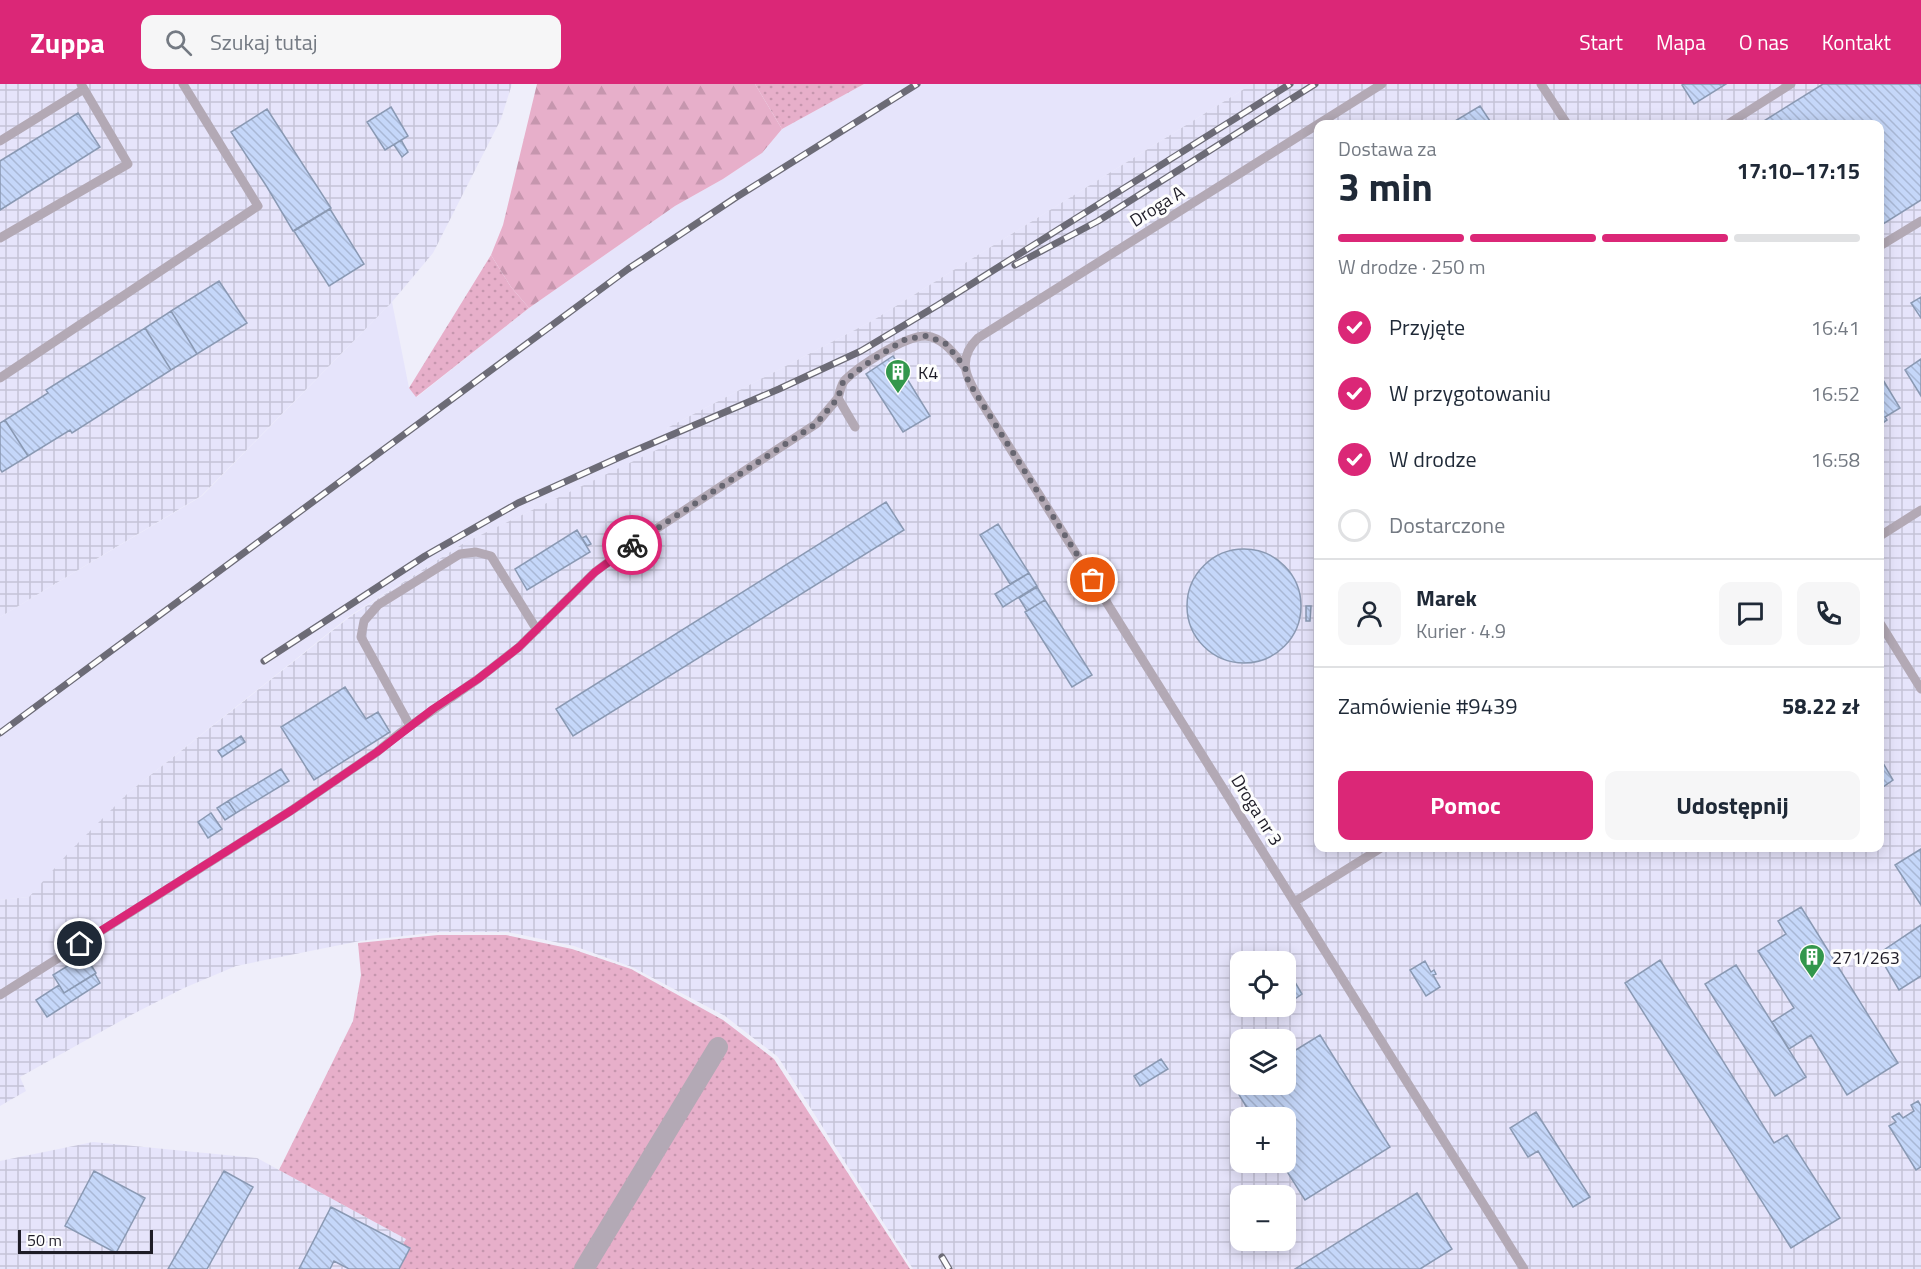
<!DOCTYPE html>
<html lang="pl">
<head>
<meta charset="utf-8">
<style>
  body { margin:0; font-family:"Titillium Web",sans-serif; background:#f6f6f7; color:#1f2937; height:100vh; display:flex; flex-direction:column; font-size:22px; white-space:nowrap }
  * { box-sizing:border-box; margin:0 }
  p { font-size:20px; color:#747a83 }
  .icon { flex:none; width:33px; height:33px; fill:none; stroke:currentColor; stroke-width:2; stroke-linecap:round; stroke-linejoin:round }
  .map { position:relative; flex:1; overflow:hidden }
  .details { position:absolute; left:1314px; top:36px; width:570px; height:732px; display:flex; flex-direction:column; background:#fff; border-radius:12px; box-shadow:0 3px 15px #0003 }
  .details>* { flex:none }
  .tools { position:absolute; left:1230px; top:867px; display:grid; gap:12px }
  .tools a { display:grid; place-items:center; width:66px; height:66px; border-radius:12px; background:#fff; box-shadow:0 3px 15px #0003; font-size:30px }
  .scale { position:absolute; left:18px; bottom:15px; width:135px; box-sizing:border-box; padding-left:6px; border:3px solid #1e1c27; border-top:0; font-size:16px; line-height:21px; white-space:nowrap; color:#1e1c27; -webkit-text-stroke:4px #fdfdfd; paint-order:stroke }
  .pin { position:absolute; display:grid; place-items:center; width:51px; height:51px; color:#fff; margin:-26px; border:3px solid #fff; border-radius:50%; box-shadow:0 2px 6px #0007 }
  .courier { position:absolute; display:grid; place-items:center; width:60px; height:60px; margin:-30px; border:4px solid #db2777; border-radius:50%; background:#fff; color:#222; box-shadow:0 2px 8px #0007 }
  .summary em { font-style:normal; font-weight:700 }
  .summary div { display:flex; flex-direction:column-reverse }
  .summary { display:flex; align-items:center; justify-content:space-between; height:102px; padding:0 24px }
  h1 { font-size:39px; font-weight:700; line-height:45px }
  .bar { display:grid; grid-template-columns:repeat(4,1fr); gap:9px 6px; align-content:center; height:72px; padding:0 24px }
  .bar i { height:8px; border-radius:4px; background:#e0e1e3 }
  .bar .selected { background:#db2777 }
  .bar p { grid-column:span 4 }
  .line { display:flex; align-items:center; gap:15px; padding:0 24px; border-top:2px solid #e0e1e3 }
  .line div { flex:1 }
  .round { display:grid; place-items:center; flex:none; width:63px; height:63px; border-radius:12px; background:#f6f6f7 }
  ol { padding:0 24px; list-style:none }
  li { display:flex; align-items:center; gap:18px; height:66px }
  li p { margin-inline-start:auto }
  li .icon { padding:6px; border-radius:50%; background:#db2777; color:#fff; stroke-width:4 }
  li:last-child { color:#747a83 }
  li i { width:33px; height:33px; border:3px solid #e0e1e3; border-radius:50% }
  .button { display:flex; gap:12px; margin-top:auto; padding:12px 24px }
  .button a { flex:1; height:69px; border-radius:12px; background:#db2777; color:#fff; font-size:24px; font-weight:700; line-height:69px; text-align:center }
  .button a+a { background:#f6f6f7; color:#1f2937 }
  header { display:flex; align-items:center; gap:36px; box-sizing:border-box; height:84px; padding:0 30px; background:#db2777; color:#fff }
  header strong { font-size:28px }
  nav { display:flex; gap:33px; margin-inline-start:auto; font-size:21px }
  .search { width:420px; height:54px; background:#f6f6f7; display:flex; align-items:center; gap:15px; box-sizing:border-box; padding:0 21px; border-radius:12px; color:#747a83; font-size:22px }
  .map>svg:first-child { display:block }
  .built { fill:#e6e4fb }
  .industrial { fill:url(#industrial-grid); fill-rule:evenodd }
  .grass { fill:url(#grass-dots) }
  .forest { fill:url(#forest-firs) }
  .building { fill:url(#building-back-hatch); stroke:#8a99b3; stroke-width:1.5 }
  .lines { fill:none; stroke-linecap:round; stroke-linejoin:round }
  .lane { stroke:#b3a9b5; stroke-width:9 }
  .street { stroke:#b3a9b5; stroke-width:20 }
  .rail-casing { stroke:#6c6b76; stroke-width:7 }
  .rail { stroke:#fdfdfd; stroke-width:4.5; stroke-dasharray:14; stroke-linecap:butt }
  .done { stroke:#676671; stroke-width:6; stroke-dasharray:0 10.8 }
  .route { stroke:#db2777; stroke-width:8 }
  .labels { text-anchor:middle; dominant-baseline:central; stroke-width:6; stroke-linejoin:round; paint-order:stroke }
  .street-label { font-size:18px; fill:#1e1c27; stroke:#fdfdfd }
  .poi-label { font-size:18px; fill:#1e1c27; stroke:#fdfdfd; text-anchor:start }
</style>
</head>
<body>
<header>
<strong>Zuppa</strong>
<div class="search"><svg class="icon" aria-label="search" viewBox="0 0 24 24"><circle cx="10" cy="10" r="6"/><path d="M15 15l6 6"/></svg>Szukaj tutaj</div>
<nav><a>Start</a><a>Mapa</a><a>O nas</a><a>Kontakt</a></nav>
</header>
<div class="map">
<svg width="1921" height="1185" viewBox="0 0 1921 1185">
  <defs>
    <pattern id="industrial-grid" width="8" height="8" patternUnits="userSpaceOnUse" patternTransform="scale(1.5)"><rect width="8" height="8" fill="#e6e4fb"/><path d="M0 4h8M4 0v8" fill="none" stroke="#c5c3d7"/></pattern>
    <pattern id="grass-dots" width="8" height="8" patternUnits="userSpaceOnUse" patternTransform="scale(1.5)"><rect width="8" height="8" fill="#e7afca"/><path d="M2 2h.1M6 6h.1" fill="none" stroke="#c696ae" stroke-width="1.8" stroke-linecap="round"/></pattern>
    <pattern id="forest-firs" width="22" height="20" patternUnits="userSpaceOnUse" patternTransform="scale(1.5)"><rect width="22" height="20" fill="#e7afca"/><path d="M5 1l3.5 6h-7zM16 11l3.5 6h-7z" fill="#c696ae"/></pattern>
    <pattern id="building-back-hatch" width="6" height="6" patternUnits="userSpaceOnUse" patternTransform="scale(1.5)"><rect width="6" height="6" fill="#c5d7f9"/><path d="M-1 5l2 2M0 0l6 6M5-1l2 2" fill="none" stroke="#a9b8d5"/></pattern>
  </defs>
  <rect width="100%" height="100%" fill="#efeefa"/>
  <path class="built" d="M864,0H1252L872,237L667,344L674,358L464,459L351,531L128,709L29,813L0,816V533L202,412L392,218L409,304L417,313L529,224L675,122L723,95L762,69L782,45Z"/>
  <path class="industrial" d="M0,0H512L501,35L433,169L392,218L201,412L0,533Z
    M1252,0H1921V1185H913L778,973L725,932L632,883L574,862L508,848H439L360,857L236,882L184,904L133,930L20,993L26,1007L0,1022V816L29,813L70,767L128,709L351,532L464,459L673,358L667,344L872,237ZM1318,40H1880V764H1318ZM1240,878H1286V922H1240ZM1240,956H1286V1000H1240ZM1240,1034H1286V1078H1240ZM1240,1112H1286V1156H1240Z
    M93,1058L257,1074L406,1155L388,1185H0V1077Z"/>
  <path class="grass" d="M755,0H864L782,45Z
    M491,171L511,203L529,224L416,313L409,304Z
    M438,851H506L572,865L631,885L723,936L774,975L910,1185H388L406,1155L279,1086L353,937L361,891L358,859Z"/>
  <path class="forest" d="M537,0H755L782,45L762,69L723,95L675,122L529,224L511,203L491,171L503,141Z"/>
  <path class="building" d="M1684,0H1726L1694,20L1682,1Z
    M1823,0H1921V116L1880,142V40H1759Z
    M1480,22L1492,40H1450Z
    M391,23L408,52L385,66L367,38Z
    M267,25L331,124L293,147L267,103L231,48Z
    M78,29L100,63L0,126V77Z
    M401,56L408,68L402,73L394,61Z
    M330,125L364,180L329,202L294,147Z
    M219,197L247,239L197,270L171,227Z
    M1921,213V234L1911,219Z
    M171,227L197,270L171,286L145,244Z
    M145,244L171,286L72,349L70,346L28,372L5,336L48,309L46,306Z
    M893,272L930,332L903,348L866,290Z
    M1921,275V312L1905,286Z
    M1880,291L1900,324L1885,333L1887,336L1880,341Z
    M5,336L28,372L2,388L0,385V339Z
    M886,418L904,446L573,652L556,625Z
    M998,440L1029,489L1010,500L980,451Z
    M577,446L590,468L527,506L515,485Z
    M586,452L591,460L587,462L582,454Z
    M1187 522a57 57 0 1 1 114 0a57 57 0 1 1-114 0Z
    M1029,489L1037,502L1003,523L995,510Z
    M1037,503L1045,516L1027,527L1019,514Z
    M1045,516L1092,591L1072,603L1025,528Z
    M1306,522H1311L1310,537H1306Z
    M345,603L366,635L378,628L390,648L314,696L281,643Z
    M241,652L245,658L222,673L218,667Z
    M1880,674L1893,696L1880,705Z
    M281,685L289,697L236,729L228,717Z
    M228,717L236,729L225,736L217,724Z
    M211,729L222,745L208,754L198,738Z
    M1921,765V821L1895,781Z
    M1801,823L1898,979L1847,1011L1811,951L1789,965L1772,938L1794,924L1758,867L1786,850L1778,837Z
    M1921,841V892L1899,906L1878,870Z
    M85,871L96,889L64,909L53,891Z
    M1660,876L1774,1059L1787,1051L1840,1134L1791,1164L1625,899Z
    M1425,877L1431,888L1434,886L1436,890L1433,891L1440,903L1426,912L1410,886Z
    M1736,881L1806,993L1775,1012L1705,900Z
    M1286,883L1302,910L1289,919L1286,914Z
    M95,890L100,899L47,933L36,916L59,901L64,909Z
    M1320,951L1390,1063L1305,1116L1281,1078H1286V1034H1253L1235,1004L1240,1000H1286V972Z
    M1161,975L1168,985L1140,1002L1134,992Z
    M1918,1017L1921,1022V1083L1916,1086L1889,1042L1896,1038L1892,1033L1899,1029L1903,1034L1914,1027L1911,1021Z
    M1536,1028L1590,1113L1573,1123L1538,1067L1528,1073L1510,1044Z
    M94,1087L145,1114L116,1169L65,1142Z
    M224,1087L253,1103L207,1185H168Z
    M1417,1109L1452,1165L1420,1185H1295Z
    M331,1123L410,1164L399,1185H349L334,1177L330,1185H299Z"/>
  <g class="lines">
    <path class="lane" d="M1382,0L978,254C954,277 969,298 983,321L1524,1185
      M1541,0L1567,40
      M1728,40L1791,0
      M0,57L84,5
      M0,154L128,80L81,0
      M1880,162L1921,137
      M0,294L258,122L183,0
      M855,343L838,314C840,308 841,300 845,296C859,282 906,251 926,252C944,254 954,270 965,283
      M1880,452L1921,426
      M1880,539L1921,605
      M410,642L361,553L364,537L378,521L460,470L476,468L491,472L537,546
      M1294,818L1381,764
      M0,911L292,726L377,668L400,649L478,595L519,563L595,488L627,464L816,340L838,314"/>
    <path class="street" d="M584,1185L718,963"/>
    <defs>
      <path id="rail" d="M1015,181L1098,137L1315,0
        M264,577L425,472L518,419L620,373L779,305L861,267L938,221L1290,0
        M0,649L628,185L735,114L917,0
        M942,1173L949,1185"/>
    </defs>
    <use href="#rail" class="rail-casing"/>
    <use href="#rail" class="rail"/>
  </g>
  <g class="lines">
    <path class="done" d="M632,461L816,340L838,314L843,298L872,276L906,255L926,252L945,259L965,283L968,297L1093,496"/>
    <path class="route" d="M80,860L292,726L377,668L433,625L478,595L519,563L595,488L632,461"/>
  </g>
  <defs>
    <symbol id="building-pin" viewBox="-11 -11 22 30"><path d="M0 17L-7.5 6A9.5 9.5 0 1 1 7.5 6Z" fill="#33974c" stroke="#fdfdfd"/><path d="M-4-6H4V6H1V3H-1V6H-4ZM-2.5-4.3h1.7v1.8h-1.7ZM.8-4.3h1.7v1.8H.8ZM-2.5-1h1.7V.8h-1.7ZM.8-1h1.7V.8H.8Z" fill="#fff"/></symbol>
  </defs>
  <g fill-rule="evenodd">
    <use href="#building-pin" x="883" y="273" width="30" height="40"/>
    <use href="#building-pin" x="1797" y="858" width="30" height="40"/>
  </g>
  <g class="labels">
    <g class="street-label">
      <text transform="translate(1157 122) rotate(-32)">Droga A</text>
      <text transform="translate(1257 726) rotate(58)">Droga nr 3</text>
    </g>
    <g class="poi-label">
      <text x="918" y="288">K4</text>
      <text x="1832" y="873">271/263</text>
    </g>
  </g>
</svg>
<div class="tools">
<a><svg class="icon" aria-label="locate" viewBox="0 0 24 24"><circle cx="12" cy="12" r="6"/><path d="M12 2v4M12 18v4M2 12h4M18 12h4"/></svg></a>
<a><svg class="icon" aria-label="layers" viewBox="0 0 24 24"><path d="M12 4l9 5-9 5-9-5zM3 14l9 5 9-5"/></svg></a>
<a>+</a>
<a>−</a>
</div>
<div class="scale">50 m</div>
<div class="pin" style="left:1093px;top:496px;background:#ea580c"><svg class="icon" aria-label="bag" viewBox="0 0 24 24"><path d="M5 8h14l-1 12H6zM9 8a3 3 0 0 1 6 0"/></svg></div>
<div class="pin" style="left:80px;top:860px;background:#1f2937"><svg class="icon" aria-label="home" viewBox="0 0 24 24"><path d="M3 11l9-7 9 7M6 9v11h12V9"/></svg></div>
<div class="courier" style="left:632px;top:461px"><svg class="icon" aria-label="bike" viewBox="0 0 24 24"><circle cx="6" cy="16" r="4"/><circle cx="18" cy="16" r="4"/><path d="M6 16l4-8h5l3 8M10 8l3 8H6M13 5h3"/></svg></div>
<section class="details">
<div class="summary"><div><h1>3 min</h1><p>Dostawa za</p></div><em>17:10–17:15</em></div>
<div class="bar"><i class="selected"></i><i class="selected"></i><i class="selected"></i><i></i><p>W drodze · 250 m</p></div>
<ol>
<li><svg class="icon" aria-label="check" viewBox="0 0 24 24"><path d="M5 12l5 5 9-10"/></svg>Przyjęte<p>16:41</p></li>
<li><svg class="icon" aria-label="check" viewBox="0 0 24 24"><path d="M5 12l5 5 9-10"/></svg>W przygotowaniu<p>16:52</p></li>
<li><svg class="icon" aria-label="check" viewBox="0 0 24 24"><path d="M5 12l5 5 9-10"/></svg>W drodze<p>16:58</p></li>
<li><i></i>Dostarczone</li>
</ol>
<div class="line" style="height:108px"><a class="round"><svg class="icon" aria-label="person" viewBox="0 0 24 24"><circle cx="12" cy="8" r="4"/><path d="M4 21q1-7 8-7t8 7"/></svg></a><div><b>Marek</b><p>Kurier · 4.9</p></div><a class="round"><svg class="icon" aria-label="chat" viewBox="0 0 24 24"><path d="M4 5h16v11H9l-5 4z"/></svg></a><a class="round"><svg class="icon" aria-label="phone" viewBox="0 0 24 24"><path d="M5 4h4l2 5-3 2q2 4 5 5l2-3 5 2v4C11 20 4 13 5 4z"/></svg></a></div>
<div class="line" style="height:78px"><div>Zamówienie #9439</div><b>58.22 zł</b></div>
<div class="button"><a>Pomoc</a><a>Udostępnij</a></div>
</section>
</div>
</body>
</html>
